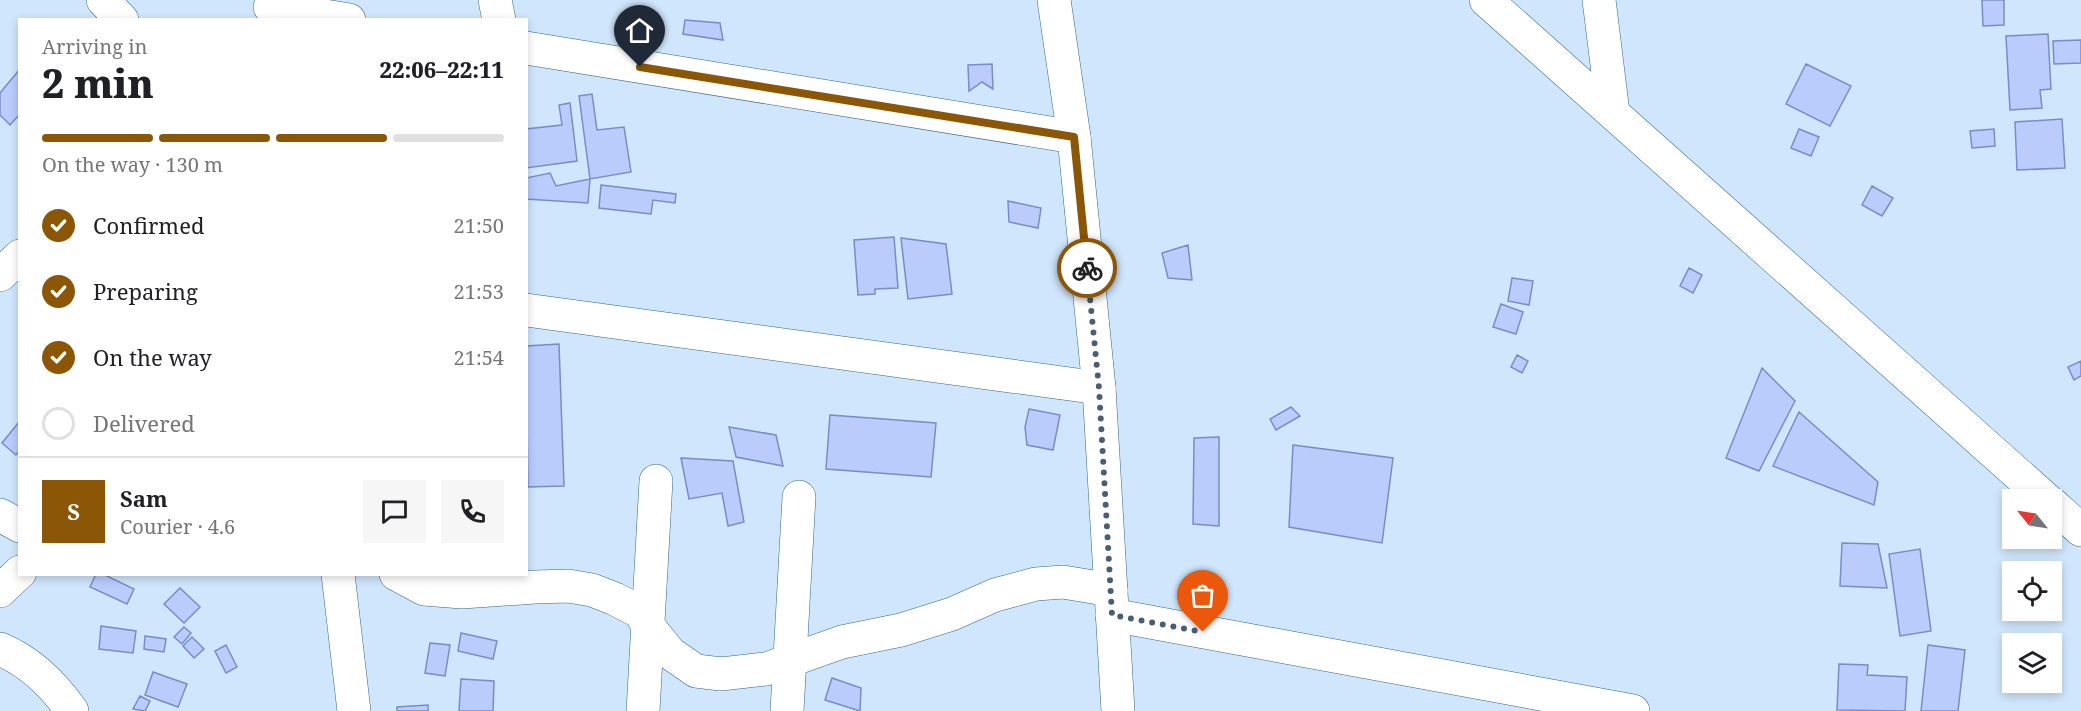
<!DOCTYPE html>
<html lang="en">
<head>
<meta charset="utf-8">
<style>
  body { margin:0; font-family:"Noto Serif",serif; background:#f6f6f6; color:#202124; height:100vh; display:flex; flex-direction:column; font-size:22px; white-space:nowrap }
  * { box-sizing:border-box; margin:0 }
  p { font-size:20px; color:#757577 }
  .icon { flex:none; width:33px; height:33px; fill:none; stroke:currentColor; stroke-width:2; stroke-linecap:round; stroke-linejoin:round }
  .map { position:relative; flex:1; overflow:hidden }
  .sheet { position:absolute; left:18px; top:18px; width:510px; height:558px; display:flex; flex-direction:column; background:#fff; border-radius:0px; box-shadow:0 3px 9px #0003 }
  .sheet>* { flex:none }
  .needle { width:39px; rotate:300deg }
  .tools { position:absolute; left:2002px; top:489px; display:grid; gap:12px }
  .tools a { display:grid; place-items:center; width:60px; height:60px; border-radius:0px; background:#fff; box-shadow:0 3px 9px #0003; font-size:30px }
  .pin { position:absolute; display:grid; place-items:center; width:51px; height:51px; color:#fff; margin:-62px -26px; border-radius:50% 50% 50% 0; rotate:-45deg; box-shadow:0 0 6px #0007 }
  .pin .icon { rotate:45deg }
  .courier { position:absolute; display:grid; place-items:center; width:60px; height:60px; margin:-30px; border:4px solid #8b5605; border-radius:50%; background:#fff; color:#222; box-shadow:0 2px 8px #0007 }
  .summary em { font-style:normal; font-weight:800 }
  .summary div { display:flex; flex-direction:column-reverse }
  .summary { display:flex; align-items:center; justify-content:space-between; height:102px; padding:0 24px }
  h1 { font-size:39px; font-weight:800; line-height:45px }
  .bar { display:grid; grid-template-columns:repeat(4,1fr); gap:9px 6px; align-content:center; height:72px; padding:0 24px }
  .bar i { height:8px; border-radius:4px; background:#e0e0e0 }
  .bar .selected { background:#8b5605 }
  .bar p { grid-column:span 4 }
  .line { display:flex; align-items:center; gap:15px; padding:0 24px; border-top:2px solid #e0e0e0 }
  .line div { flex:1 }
  .round { display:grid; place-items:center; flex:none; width:63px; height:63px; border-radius:0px; background:#f6f6f6 }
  ol { padding:0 24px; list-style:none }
  li { display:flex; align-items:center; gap:18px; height:66px }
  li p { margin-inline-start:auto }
  li .icon { padding:6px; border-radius:50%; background:#8b5605; color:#fff; stroke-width:4 }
  li:last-child { color:#757577 }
  li i { width:33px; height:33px; border:3px solid #e0e0e0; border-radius:50% }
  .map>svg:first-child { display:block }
  .building { fill:#b9ccfc; stroke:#768dc9; stroke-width:1.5 }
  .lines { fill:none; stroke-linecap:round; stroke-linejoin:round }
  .street-casing { stroke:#306594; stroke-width:34 }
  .primary-casing { stroke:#306594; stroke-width:34 }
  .street { stroke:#fff; stroke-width:33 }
  .primary { stroke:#fff; stroke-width:33 }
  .done { stroke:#495e72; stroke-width:6; stroke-dasharray:0 10.8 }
  .route { stroke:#8b5605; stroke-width:8 }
</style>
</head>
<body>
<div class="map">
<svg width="2081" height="711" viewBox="0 0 2081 711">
  <rect width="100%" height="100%" fill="#d0e6fc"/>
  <path class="building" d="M1982,0H2004V25L1983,26Z
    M685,20L720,23L723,40L683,34Z
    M2048,34L2051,89L2040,90L2042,108L2010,110L2006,36Z
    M2081,40V63L2054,64L2053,41Z
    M992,64L993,89L982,82L969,91L968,65Z
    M1806,64L1851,86L1830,126L1786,104Z
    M20,69V114L10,125L0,115V93Z
    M592,94L597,130L624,127L631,172L590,179L579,96Z
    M570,103L577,161L526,168V129L562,125L559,105Z
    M2062,119L2065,168L2017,170L2015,122Z
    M1799,129L1819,137L1811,156L1791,148Z
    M1994,129L1995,146L1972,148L1970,131Z
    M550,173L556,186L590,179L588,203L526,199V178Z
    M601,185L676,194L675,203L653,200L651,214L599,208Z
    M1872,186L1893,198L1882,216L1862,205Z
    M1008,201L1041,208L1038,228L1009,222Z
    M894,237L898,288L875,289V294L858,295L854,240Z
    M901,238L946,244L952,294L908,299Z
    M1188,245L1192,280L1168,278L1162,253Z
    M1689,268L1702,275L1693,293L1680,286Z
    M1512,278L1533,281L1529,305L1508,301Z
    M1501,304L1523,312L1516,334L1493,327Z
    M559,344L564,486L528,487L526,346Z
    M1517,355L1528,361L1522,373L1511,367Z
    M2081,361V376L2074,380L2068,367Z
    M1762,368L1795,401L1759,471L1726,458Z
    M1291,407L1300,416L1276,430L1270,419Z
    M1029,409L1060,415L1053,450L1027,445L1025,427Z
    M1799,412L1878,482L1874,505L1773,466Z
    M830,415L936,423L931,477L826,469Z
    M19,422L20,450L16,455L2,443Z
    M729,427L776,435L783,466L736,457Z
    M1219,437V526L1193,524L1194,438Z
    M1293,445L1393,458L1382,543L1289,527Z
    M681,458L733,461L744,522L728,526L722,493L689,499Z
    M1842,543L1878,544L1887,588L1840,586Z
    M1920,549L1931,631L1900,636L1889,554Z
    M96,574H103L134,589L127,604L90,587Z
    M180,588L200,607L184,623L164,604Z
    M101,626L136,631L133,653L99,649Z
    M184,627L191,633L182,644L174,637Z
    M461,633L497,641L493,659L458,651Z
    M145,636L166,639L164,652L144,649Z
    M192,637L204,649L194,658L183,646Z
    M430,643L450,645L445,676L425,673Z
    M226,645L237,667L226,673L215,651Z
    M1928,645L1965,650L1958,711H1921Z
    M1839,664L1868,665L1867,675L1907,677L1905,711L1837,710Z
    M153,672L187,684L178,707L145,695Z
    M832,678L861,688L860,711L825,700Z
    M461,679L494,681L493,711H459Z
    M140,696L150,701L145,711L133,709Z
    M428,705V711H397V707Z"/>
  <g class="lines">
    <defs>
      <path id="street" d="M103,0L122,20
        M495,0L499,20
        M1486,0L2047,500
        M1599,0L1613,113
        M270,7L349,20
        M526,48L1074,137
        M0,275L20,256
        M526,310L1099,388
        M2052,504L2081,530
        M0,515L20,526
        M338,574L354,711
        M396,574L424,589L462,592L535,587L568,586L592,590L615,599L640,612L648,626L670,653L696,671L721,674L766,669L842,642L901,630L952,614L995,595L1036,584L1063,582L1111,590
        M0,591L20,572
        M1112,615L1633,711
        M0,649C31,662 53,684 72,711
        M643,711L656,481
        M787,711L799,497"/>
      <path id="primary" d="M1054,0L1074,137L1099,388L1118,711"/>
    </defs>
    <use href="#street" class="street-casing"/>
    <use href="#primary" class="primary-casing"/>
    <use href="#street" class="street"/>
    <use href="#primary" class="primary"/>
  </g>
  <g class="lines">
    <path class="done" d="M1087,268L1099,388L1112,615L1203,632"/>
    <path class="route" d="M640,67L1074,137L1087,268"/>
  </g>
</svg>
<div class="tools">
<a><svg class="needle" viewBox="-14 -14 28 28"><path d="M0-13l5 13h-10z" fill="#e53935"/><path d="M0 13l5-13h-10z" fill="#757577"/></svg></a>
<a><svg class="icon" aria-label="locate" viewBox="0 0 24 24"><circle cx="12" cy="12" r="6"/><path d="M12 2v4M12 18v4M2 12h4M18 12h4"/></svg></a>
<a><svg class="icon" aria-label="layers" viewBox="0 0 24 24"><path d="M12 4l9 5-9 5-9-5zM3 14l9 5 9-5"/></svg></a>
</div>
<div class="pin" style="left:1203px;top:632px;background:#ea580c"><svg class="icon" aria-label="bag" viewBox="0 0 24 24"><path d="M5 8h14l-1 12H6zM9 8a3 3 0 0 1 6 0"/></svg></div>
<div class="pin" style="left:640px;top:67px;background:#1f2937"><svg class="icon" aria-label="home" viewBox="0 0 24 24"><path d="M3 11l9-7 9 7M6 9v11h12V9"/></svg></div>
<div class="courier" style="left:1087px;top:268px"><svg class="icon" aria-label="bike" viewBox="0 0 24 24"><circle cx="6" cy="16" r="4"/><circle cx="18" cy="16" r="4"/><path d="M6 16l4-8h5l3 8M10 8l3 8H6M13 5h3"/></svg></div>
<section class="sheet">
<div class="summary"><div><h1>2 min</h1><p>Arriving in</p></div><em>22:06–22:11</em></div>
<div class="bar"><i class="selected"></i><i class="selected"></i><i class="selected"></i><i></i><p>On the way · 130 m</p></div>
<ol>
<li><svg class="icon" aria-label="check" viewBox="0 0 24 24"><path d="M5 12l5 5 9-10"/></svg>Confirmed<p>21:50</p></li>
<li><svg class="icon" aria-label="check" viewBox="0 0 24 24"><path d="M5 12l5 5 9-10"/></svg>Preparing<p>21:53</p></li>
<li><svg class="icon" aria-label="check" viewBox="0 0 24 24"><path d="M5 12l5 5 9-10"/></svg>On the way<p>21:54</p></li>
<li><i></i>Delivered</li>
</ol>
<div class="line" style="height:108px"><b class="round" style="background:#8b5605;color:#fff">S</b><div><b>Sam</b><p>Courier · 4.6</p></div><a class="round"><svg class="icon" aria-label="chat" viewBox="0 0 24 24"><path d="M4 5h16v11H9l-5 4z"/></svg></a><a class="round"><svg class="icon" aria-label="phone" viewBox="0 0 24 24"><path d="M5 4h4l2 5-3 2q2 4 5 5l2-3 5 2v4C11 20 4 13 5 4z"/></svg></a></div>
</section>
</div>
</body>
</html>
